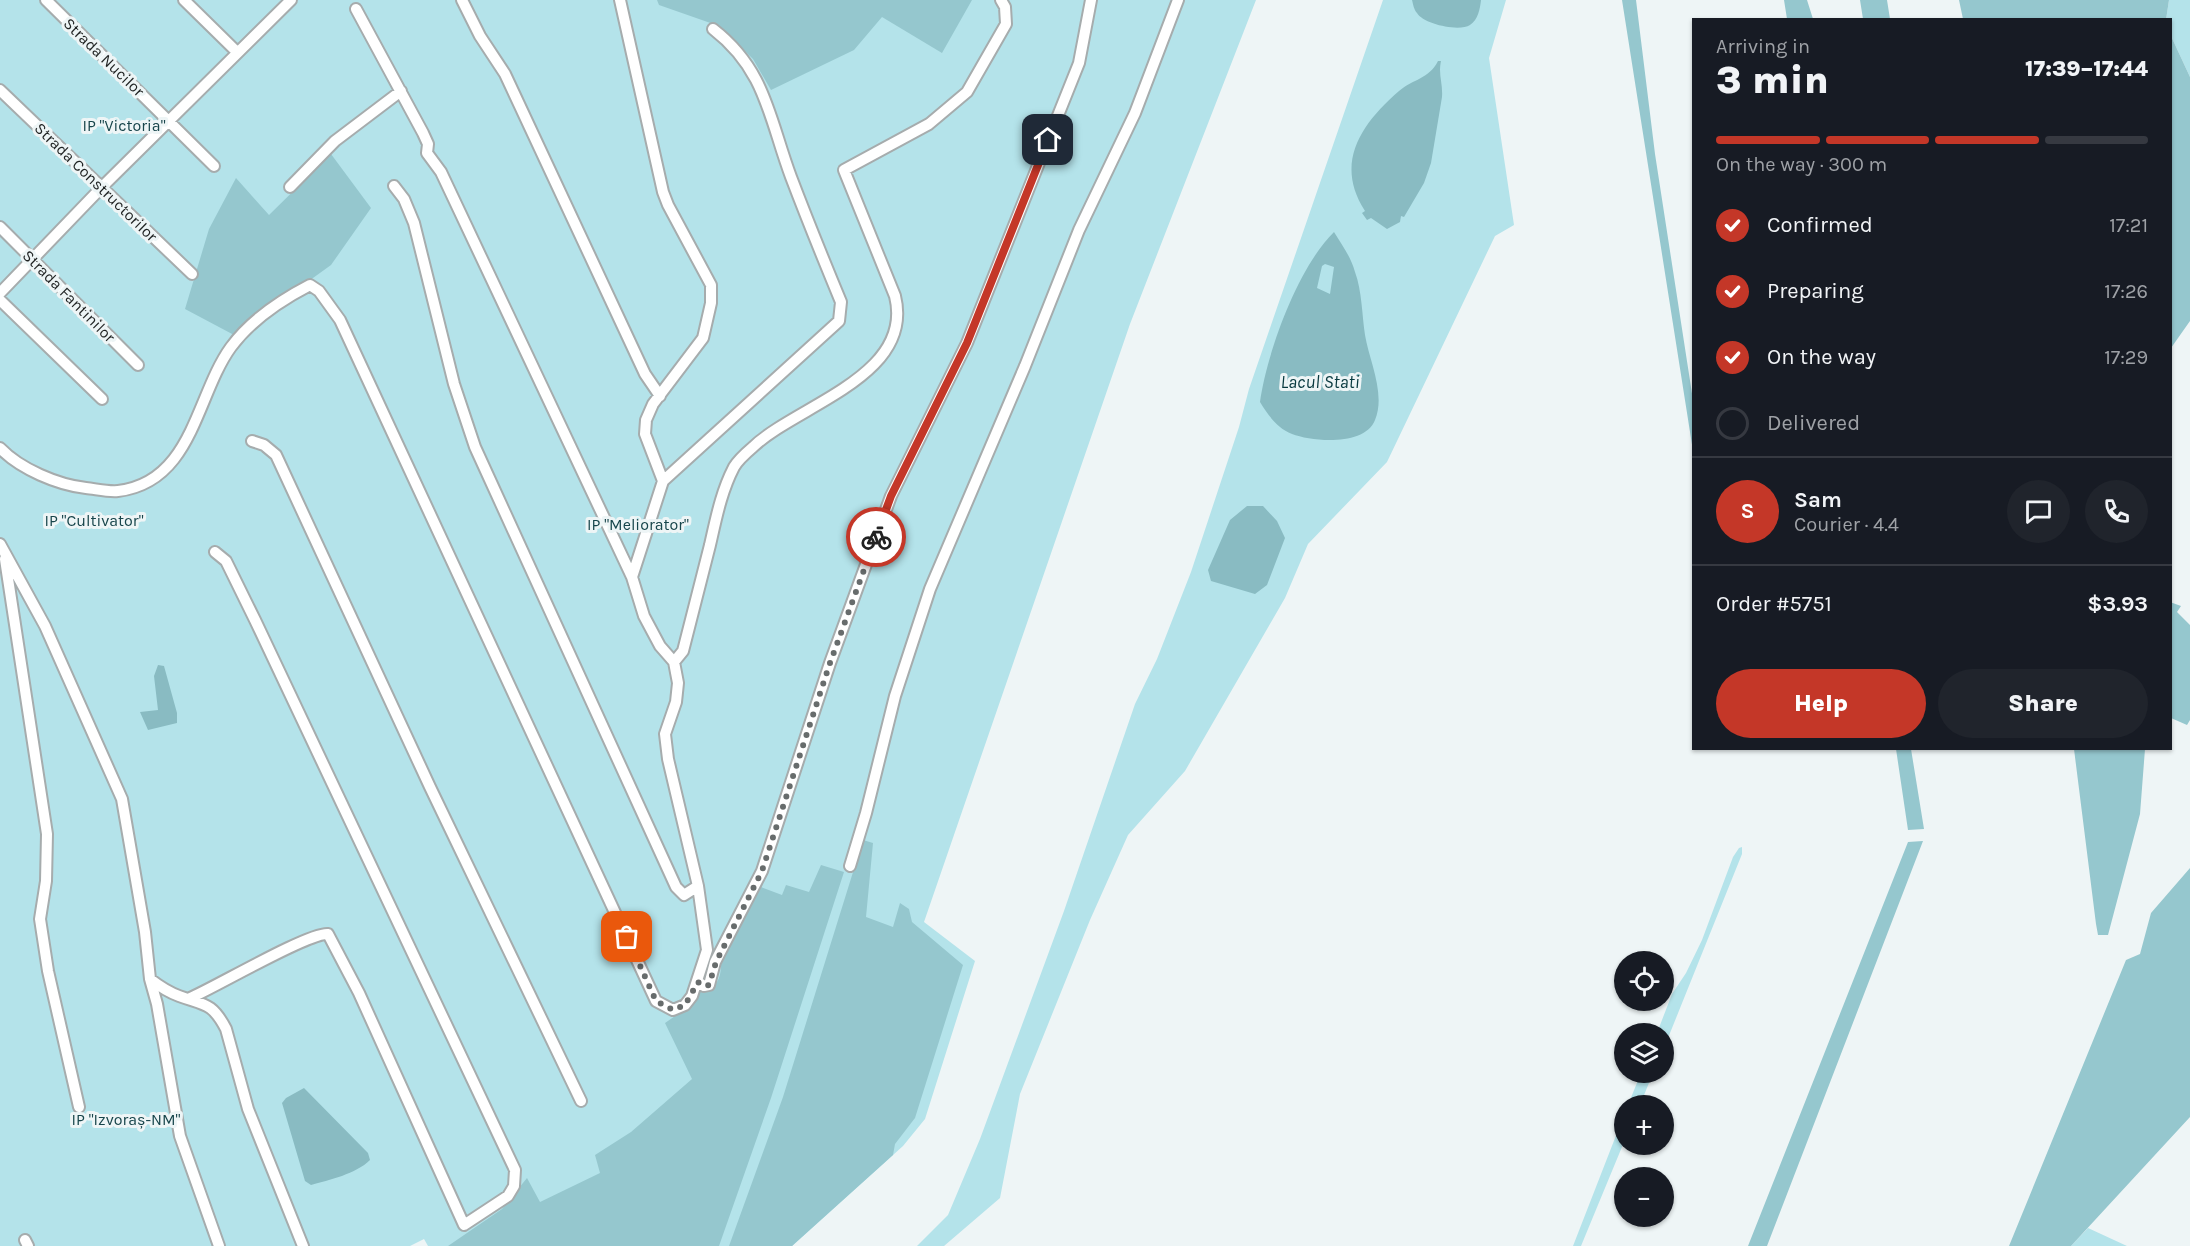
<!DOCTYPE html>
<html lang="en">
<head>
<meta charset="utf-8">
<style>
  body { margin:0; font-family:Karla,sans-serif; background:#20242c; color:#f1f3f6; height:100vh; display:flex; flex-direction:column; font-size:22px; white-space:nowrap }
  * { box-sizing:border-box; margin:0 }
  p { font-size:20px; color:#9ea1a6 }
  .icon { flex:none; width:33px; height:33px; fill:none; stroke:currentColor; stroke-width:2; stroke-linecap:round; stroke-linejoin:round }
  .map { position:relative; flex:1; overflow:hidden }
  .sheet { position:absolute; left:1692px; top:18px; width:480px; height:732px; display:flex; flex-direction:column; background:#171b24; border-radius:0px; box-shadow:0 2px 4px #0004 }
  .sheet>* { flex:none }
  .buttons { position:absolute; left:1614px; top:951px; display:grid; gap:12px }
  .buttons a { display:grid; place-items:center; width:60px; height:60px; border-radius:50%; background:#171b24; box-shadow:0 2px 4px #0004; font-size:30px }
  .pin { position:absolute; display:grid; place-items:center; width:51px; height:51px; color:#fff; margin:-26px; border-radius:12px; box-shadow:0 3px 9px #0006 }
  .courier { position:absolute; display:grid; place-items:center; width:60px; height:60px; margin:-30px; border:4px solid #c43728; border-radius:50%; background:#fff; color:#222; box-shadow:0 2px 8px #0007 }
  .head em { font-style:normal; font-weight:800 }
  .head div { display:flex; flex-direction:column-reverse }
  .head { display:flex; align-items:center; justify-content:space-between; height:102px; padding:0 24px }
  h1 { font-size:39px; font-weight:800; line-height:45px }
  .bar { display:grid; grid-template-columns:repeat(4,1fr); gap:9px 6px; align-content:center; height:72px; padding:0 24px }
  .bar i { height:8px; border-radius:4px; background:#363941 }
  .bar .selected { background:#c43728 }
  .bar p { grid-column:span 4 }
  .line { display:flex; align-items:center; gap:15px; padding:0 24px; border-top:2px solid #363941 }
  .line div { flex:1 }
  .round { display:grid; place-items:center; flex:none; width:63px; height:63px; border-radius:32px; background:#20242c }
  ol { padding:0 24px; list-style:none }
  li { display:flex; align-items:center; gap:18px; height:66px }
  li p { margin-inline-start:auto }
  li .icon { padding:6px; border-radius:50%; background:#c43728; color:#fff; stroke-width:4 }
  li:last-child { color:#9ea1a6 }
  li i { width:33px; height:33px; border:3px solid #363941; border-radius:50% }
  .action { display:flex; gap:12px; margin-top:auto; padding:12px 24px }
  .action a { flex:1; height:69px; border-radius:36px; background:#c43728; color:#fff; font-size:24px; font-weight:800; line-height:69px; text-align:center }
  .action a+a { background:#20242c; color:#f1f3f6 }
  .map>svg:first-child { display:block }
  .green { fill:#b4e3ea }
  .forest { fill:#95c7ce }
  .water { fill:#89bbc2; fill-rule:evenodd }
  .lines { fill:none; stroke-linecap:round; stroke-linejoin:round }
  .street-casing { stroke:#a6acad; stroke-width:14 }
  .street { stroke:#fff; stroke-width:10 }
  .done { stroke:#676c6c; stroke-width:6; stroke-dasharray:0 10.8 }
  .route { stroke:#c43728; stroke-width:8 }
  .labels { text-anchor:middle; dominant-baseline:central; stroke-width:6; stroke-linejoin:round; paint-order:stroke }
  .street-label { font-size:16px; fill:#1f2222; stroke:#eef5f6 }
  .park-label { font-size:16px; fill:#17454b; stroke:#eef5f6 }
  .water-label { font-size:18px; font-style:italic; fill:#08393f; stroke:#eef5f6 }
</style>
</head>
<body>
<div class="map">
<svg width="2190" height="1246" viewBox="0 0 2190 1246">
  <rect width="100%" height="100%" fill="#eef5f6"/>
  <path class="green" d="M0,0H1256L1130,324L924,922L975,961L925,1119L903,1146L792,1246H428L424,1239L410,1246H0Z
    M1383,0H1506L1489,58L1514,225L1495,236L1387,462L1308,544L1285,598L1185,771L1128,835L1090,920L1020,1094L1000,1198L944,1246H917L948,1215L980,1139L1064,911L1135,704L1157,659L1191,572L1239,427L1249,389Z
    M2169,0H2190V77L2171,36L2170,20H2166Z
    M1742,847V854L1664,1048V1034L1657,1033L1672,994L1686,973L1702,940L1733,857L1739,848Z
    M1641,1073H1653L1640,1105H1628Z
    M1624,1115V1142L1581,1246H1573Z
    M2088,1228L2127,1246H2071Z"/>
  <path class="forest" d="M657,0H972L942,53L882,17L854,50L771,90L753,59L719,26L659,5Z
    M1622,0H1636L1655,154L1693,400V451Z
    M1784,0H1807L1813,19H1787Z
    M1860,0H1887L1890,19H1863Z
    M1959,0H2169L2166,20L1963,19Z
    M2171,36L2190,77V321L2171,348Z
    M331,154L371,208L331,265L234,335L185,309L209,229L236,178L269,215Z
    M2170,602L2181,606L2177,612L2190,625V720L2187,725L2171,718Z
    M1896,749H1911L1924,829L1908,830Z
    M2074,749H2145L2140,814L2108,935H2098L2096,924Z
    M863,840L873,843L866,917L893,927L900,903L909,909L912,922L963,965L915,1118L895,1144L893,1155L792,1246H729L783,1097Z
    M1923,841L1767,1246H1748L1908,842Z
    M821,865L844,872L771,1098L719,1246H448L502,1209L527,1178L540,1202L600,1173L595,1155L631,1132L692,1079L665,1023L691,1005L701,990L710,991C719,981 721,976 721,963L761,887L782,895L786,885L809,892Z
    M2190,868V1117L2071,1246H2009L2126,960L2140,954L2151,913Z"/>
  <path class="water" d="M1412,0H1481C1480,9 1478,20 1470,25C1459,32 1423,24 1417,13C1414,10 1413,4 1412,0Z
    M1438,61H1441C1438,75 1443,83 1442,97L1431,163L1424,183L1404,217L1401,216L1400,222L1387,229L1371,218L1367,220L1362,213L1365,211C1334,163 1361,124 1399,91C1413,79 1429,79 1438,61Z
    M1334,232C1342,245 1351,257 1355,272C1362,291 1362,315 1365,335C1369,360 1386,394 1375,420C1365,446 1313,442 1292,434C1277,428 1268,415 1260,402C1267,352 1298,267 1334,232ZM1325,264L1334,267L1330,294L1317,288L1322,266Z
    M1247,506H1263L1277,521L1285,538L1267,585L1255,594L1211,581L1208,570L1230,520Z
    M158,665L164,666L177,713V723L148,730L140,712L158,710L154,676Z
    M304,1088L368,1153L370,1160C356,1174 329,1180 311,1185L305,1181L282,1103L286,1098Z"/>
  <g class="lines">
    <defs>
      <path id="street" d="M46,0L214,166
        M184,0L237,52
        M462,0L480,36L505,74L645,374L660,396
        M620,0L663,192L668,205L711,285V303L703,338L653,404L646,420L645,434L663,481L632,577
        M0,90L192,274
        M394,186L404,199L414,223L454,384L475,447L676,887L684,895L698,886
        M290,187L335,141L401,91
        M0,227L138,365
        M0,293L101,188L291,0
        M0,300L102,399
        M252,441L264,445L276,455L430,787L581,1101
        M0,448C20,469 58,485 86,488C96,489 108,492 118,491C193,482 196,395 231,347C251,320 281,300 310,285L319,291L340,320L656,1001L673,1010L685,1005L692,996L707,950L698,886L668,759L665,734L676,702L678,683L674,662L660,646L644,616L632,577L441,172L427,153L428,144L423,133L356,9
        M663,481L839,321L841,302C824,261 807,219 791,177C769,118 766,70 713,29
        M0,544L45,626L122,799L145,932L150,979L157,1004L180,1136L219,1246
        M5,559L47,834L46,881L40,919L48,971L79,1107
        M674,662L683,651C692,616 701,581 710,545C716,519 721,492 734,467C738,460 746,453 753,447C797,405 915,376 895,296L844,170L929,124L967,92L1006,24L1005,7L1001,0
        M850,866L866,813L895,696L930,589L1025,366L1079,230L1135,113L1178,0
        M150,979C159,986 168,992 179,996C204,1005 212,1002 226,1029L248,1109L303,1246
        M698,982L704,986L709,985L715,962L762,871L830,663L891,496L967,343L1079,63L1091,0
        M190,998C214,988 309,932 328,934L359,993L464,1225L508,1196L514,1186L515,1170L255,620L226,561L215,552
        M25,1240L28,1246"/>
    </defs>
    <use href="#street" class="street-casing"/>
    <use href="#street" class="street"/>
  </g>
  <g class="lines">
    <path class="done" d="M627,937L656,1001L673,1010L685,1005L698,982L704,986L709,985L716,962L762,871L830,663L876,537"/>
    <path class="route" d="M876,537L891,496L967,343L1048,140"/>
  </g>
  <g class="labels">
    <g class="street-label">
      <text transform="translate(104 57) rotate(44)">Strada Nucilor</text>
      <text transform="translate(96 182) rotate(44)">Strada Constructorilor</text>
      <text transform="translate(69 296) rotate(45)">Strada Fantinilor</text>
    </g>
    <g class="park-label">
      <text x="124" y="125">IP "Victoria"</text>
      <text x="94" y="520">IP "Cultivator"</text>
      <text x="638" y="524">IP "Meliorator"</text>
      <text x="126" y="1119">IP "Izvoraș-NM"</text>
    </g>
    <g class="water-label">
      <text x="1320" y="382">Lacul Stati</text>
    </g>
  </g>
</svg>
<div class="buttons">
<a><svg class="icon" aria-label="locate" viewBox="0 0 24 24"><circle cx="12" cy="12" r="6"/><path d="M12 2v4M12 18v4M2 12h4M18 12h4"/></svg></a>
<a><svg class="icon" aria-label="layers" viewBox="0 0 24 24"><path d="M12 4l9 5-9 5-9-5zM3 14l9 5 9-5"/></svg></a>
<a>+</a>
<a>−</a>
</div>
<div class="pin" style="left:627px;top:937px;background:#ea580c"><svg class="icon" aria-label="bag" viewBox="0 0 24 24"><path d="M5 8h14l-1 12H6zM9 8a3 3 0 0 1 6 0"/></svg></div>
<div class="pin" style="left:1048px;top:140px;background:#1f2937"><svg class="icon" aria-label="home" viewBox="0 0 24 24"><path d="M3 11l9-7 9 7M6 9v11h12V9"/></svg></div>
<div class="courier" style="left:876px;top:537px"><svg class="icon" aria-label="bike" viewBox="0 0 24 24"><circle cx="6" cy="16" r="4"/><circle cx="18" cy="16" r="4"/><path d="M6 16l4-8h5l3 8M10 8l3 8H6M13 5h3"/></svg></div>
<section class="sheet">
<div class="head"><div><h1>3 min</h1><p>Arriving in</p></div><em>17:39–17:44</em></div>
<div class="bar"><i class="selected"></i><i class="selected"></i><i class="selected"></i><i></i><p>On the way · 300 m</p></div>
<ol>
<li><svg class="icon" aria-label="check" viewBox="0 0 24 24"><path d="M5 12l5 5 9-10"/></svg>Confirmed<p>17:21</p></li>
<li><svg class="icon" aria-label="check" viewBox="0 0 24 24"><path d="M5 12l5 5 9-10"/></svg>Preparing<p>17:26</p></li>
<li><svg class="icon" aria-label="check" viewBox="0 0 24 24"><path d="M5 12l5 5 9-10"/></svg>On the way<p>17:29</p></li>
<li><i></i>Delivered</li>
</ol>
<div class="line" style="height:108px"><b class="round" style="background:#c43728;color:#fff">S</b><div><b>Sam</b><p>Courier · 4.4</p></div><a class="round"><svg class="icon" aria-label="chat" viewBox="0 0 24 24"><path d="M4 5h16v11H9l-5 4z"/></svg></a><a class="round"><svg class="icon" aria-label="phone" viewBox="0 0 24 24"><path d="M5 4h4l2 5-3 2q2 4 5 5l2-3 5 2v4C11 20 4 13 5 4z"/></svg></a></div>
<div class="line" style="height:78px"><div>Order #5751</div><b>$3.93</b></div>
<div class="action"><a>Help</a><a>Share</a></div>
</section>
</div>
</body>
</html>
